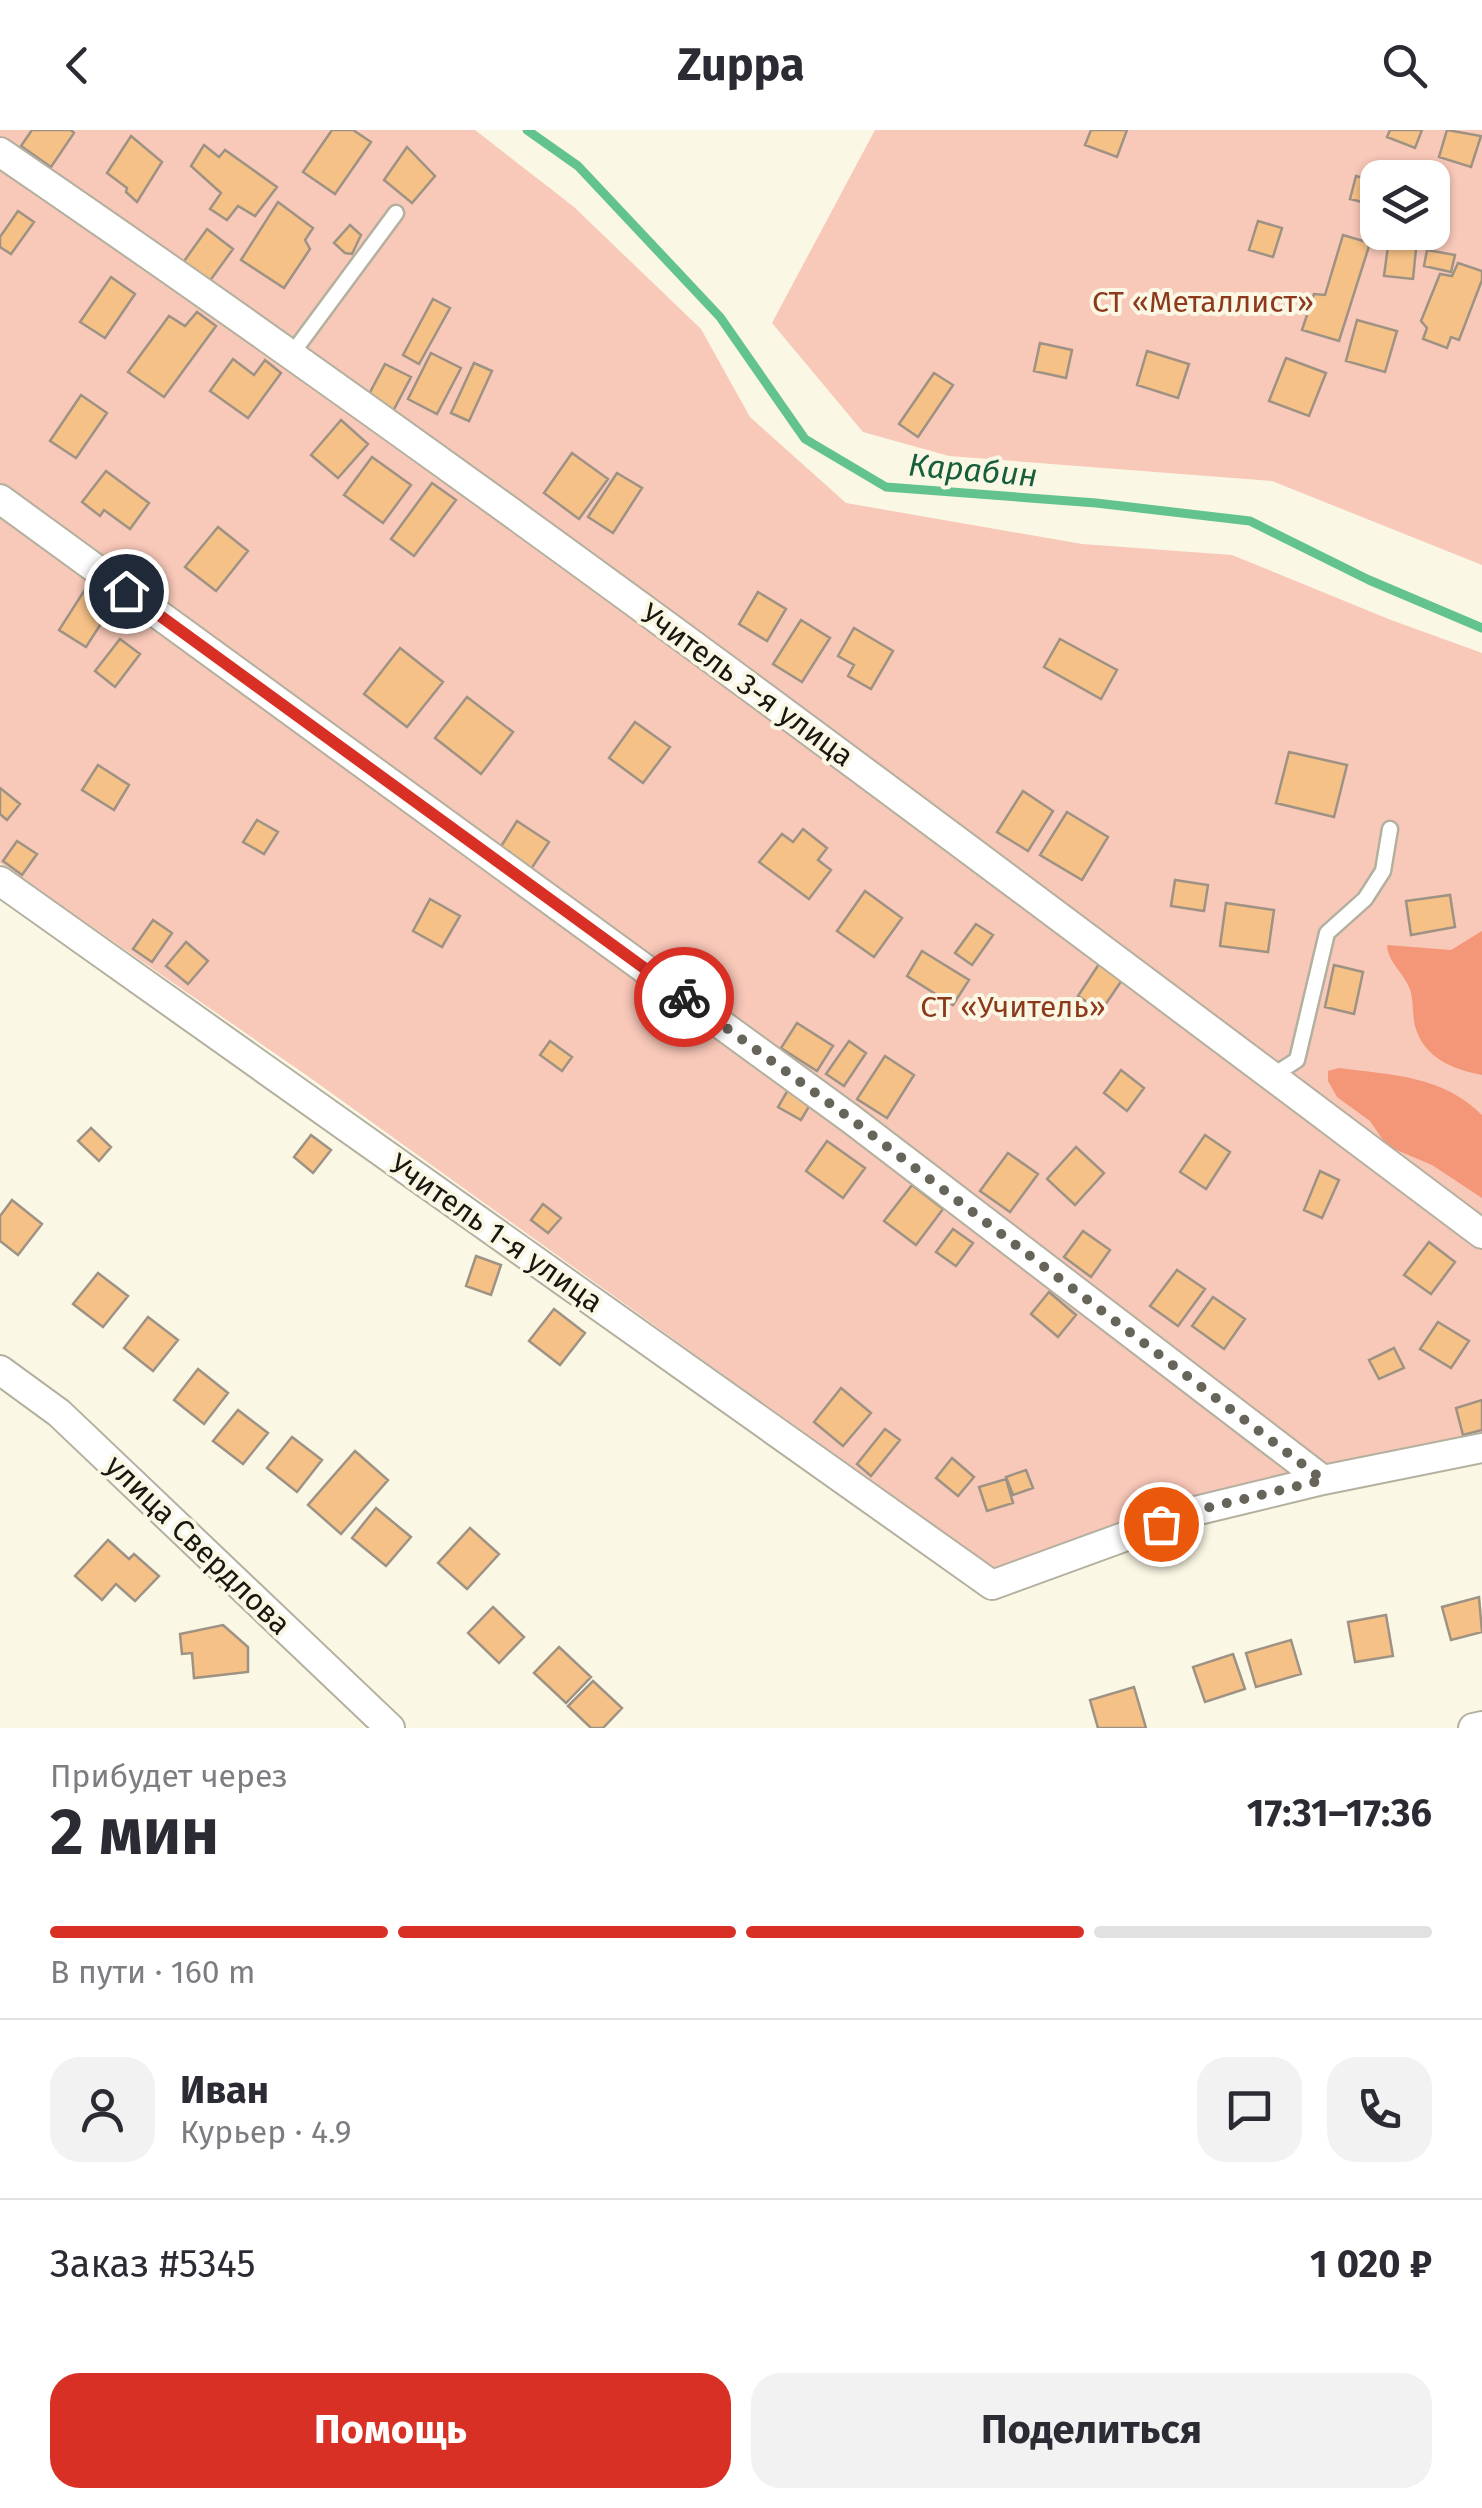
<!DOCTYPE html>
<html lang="ru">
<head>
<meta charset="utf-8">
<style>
  body { margin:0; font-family:"Fira Sans",sans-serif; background:#f2f2f3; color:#2b2b33; height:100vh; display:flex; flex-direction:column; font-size:38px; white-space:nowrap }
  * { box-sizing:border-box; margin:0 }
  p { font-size:32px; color:#7c7c81 }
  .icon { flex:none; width:55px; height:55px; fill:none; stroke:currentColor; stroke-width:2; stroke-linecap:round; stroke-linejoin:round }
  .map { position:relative; height:1598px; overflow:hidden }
  .panel { display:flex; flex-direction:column; background:#fff; flex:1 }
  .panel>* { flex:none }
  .buttons { position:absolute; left:1360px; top:30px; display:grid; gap:20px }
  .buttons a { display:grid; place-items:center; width:90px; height:90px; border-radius:20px; background:#fff; box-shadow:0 2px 8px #0004; font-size:50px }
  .pin { position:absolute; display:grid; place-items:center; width:85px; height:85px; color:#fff; margin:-42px; border:5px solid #fff; border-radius:50%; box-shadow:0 2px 10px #0007 }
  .courier { position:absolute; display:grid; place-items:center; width:100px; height:100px; margin:-50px; border:8px solid #d93025; border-radius:50%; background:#fff; color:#222; box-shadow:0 2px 12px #0007 }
  .headline em { font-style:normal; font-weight:700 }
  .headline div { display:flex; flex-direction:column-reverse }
  .headline { display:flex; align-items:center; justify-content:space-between; height:170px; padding:0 50px }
  h1 { font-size:65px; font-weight:700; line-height:75px }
  .bar { display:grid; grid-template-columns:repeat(4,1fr); gap:15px 10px; align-content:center; height:120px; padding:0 50px }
  .bar i { height:12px; border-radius:8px; background:#e1e1e2 }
  .bar .current { background:#d93025 }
  .bar p { grid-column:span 4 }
  .line { display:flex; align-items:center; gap:25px; padding:0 50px; border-top:2px solid #e1e1e2 }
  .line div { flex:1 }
  .round { display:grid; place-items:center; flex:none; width:105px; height:105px; border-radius:30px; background:#f2f2f3 }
  .action { display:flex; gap:20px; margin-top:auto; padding:20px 50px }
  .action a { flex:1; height:115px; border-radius:30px; background:#d93025; color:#fff; font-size:40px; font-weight:700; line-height:115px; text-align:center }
  .action a+a { background:#f2f2f3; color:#2b2b33 }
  header { display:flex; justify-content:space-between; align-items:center; height:130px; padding:0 50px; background:#fff; font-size:45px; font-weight:700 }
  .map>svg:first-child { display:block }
  .green { fill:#f8c8b9; fill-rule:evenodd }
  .forest { fill:#f39778 }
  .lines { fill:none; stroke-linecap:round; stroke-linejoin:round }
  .stream { stroke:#63c38e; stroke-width:9 }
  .building { fill:#f6c187; stroke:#9e9284; stroke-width:2.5 }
  .service-casing { stroke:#b4b09f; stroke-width:19 }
  .minor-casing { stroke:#b4b09f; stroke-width:32 }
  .service { stroke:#fff; stroke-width:14 }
  .minor { stroke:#fff; stroke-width:28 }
  .done { stroke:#67655a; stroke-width:10; stroke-dasharray:0 18 }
  .route { stroke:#d93025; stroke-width:12 }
  .labels { text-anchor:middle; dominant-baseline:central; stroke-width:8; stroke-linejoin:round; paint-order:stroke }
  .park-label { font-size:30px; fill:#8c391c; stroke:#faf7e4 }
  .street-label { font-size:30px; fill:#181710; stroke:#faf7e4 }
  .water-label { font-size:32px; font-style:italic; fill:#175e3c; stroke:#faf7e4 }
</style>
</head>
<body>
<header><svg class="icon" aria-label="back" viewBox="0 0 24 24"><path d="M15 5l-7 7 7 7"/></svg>Zuppa<svg class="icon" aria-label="search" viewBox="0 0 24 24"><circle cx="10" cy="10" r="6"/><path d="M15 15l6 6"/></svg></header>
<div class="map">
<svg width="1482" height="1598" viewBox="0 0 1482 1598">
  <rect width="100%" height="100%" fill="#faf7e4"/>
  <path class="green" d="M0,0H475L574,77L701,199L750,287L846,373L1082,414L1232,425L1391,490L1482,523V1309L998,1442L309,947L0,733Z
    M875,0H1482V435L1272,351L949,326L863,302L772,193ZM1378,48H1432V102H1378Z"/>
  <path class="forest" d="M1482,801V945C1452,939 1424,928 1415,896C1412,884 1414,869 1409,857C1402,841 1388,832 1387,815L1451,820Z
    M1339,938C1391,945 1442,945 1482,985V1068L1432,1035L1387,1016L1370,991L1337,967L1328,951V941Z"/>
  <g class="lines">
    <path class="stream" d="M527,0L578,36L720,187L805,309L886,357L1096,373L1250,391L1369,450L1482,498"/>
  </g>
  <path class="building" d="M32,0H71L74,3L51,37L21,16Z
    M332,0H353L371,12L335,64L303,42Z
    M1091,0H1127L1117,27L1085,15Z
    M1390,0H1422L1415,18L1387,7Z
    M1447,0L1481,6L1471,37L1439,27Z
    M131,6L162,32L137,72L126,62L127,58L107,43Z
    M204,15L219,27L225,20L277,57L255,86L238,76L227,90L210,79L221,63L191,36Z
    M407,17L435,46L412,73L384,50Z
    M1356,46L1378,52V76L1350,69Z
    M278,72L313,98L305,110L310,119L284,158L241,130Z
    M18,81L34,92L11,124L0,117V107Z
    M1258,91L1282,98L1273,127L1249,120Z
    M350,95L361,105L352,124L345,123L334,113Z
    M207,99L233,119L209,152L182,134Z
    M1343,105L1370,113L1339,211L1302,200L1314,164L1325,165Z
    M1388,116L1416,119L1413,149L1384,146Z
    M1427,120L1455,125L1451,142L1424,136Z
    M1458,133L1482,141V150L1459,210L1451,207L1447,218L1423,209L1427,198L1421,191L1440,144L1452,146Z
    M111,147L135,164L105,208L80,192Z
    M433,169L450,178L419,234L403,225Z
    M197,182L216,196L164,267L128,242L169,186L185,196Z
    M1357,190L1397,201L1385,242L1346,231Z
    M1040,213L1072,220L1066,248L1034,241Z
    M1147,221L1189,234L1178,268L1137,255Z
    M431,223L461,238L437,284L408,269Z
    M1286,228L1326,243L1309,286L1269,271Z
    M233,229L254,245L265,230L281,243L248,288L210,261Z
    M474,233L492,241L469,291L451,283Z
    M385,234L411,247L393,281L367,268Z
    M934,243L953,255L918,307L899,294Z
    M81,265L107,283L76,328L50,311Z
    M341,290L368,314L338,348L311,325Z
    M572,323L608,349L579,389L544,363Z
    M372,327L411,355L383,393L344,365Z
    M106,341L149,373L130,399L104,380L100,386L82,372Z
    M617,343L642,358L613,403L588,387Z
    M432,353L456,370L414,426L391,409Z
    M218,397L248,421L216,461L185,437Z
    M86,458L113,475L86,517L59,500Z
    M758,462L786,479L767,511L739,494Z
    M801,490L830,508L802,552L773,534Z
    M854,498L893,521L871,559L848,546L854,535L838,526Z
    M120,509L140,524L115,557L95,541Z
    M1060,509L1117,540L1101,569L1044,537Z
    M400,518L443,552L407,597L364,564Z
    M467,567L513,602L481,644L435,608Z
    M635,592L670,617L643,653L609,628Z
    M1289,622L1347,635L1334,687L1276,673Z
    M98,635L129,655L114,680L82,660Z
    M0,658L20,674L7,690L0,684Z
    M1023,661L1053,681L1028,721L997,702Z
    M1067,682L1108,707L1082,750L1040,725Z
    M257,690L278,702L264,724L243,712Z
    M517,691L549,712L531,739L500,718Z
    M803,699L827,718L818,730L831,740L809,769L759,732L782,704L793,712Z
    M17,711L37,724L22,745L3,731Z
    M1175,750L1208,755L1204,781L1171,776Z
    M865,761L902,788L874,827L837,801Z
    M1450,765L1455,797L1411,805L1406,771Z
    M430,769L460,786L442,817L413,801Z
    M1226,773L1274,780L1268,822L1220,816Z
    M153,790L172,803L152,832L133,819Z
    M976,794L993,805L972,835L955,823Z
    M186,812L208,831L188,854L166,836Z
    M922,821L969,850L953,875L907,846Z
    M1099,834L1122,850L1101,881L1078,866Z
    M1334,835L1363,842L1354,884L1325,877Z
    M797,893L833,916L817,941L781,918Z
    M550,911L572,927L562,941L540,925Z
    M849,911L866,923L844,956L826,944Z
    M885,926L914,945L887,988L857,969Z
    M1121,940L1144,958L1127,981L1104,963Z
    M788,960L811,973L801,990L778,977Z
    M91,998L111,1017L99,1031L78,1011Z
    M311,1005L331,1020L313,1043L294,1027Z
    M1205,1005L1230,1022L1206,1059L1180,1042Z
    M827,1011L865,1038L843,1068L806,1041Z
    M1076,1017L1104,1043L1075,1075L1047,1049Z
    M1008,1023L1038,1044L1010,1082L980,1061Z
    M1320,1041L1339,1050L1322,1088L1304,1080Z
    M912,1055L943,1079L916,1115L884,1091Z
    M12,1070L42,1094L18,1125L0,1111V1086Z
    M543,1074L561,1088L548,1103L531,1090Z
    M953,1099L973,1113L956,1136L936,1122Z
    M1083,1101L1110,1120L1091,1147L1064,1127Z
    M1429,1112L1455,1132L1431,1164L1404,1145Z
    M476,1126L501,1135L491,1165L466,1156Z
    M1177,1140L1205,1159L1178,1196L1150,1176Z
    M98,1143L128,1166L103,1197L73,1174Z
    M1049,1162L1076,1185L1058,1207L1031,1184Z
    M1213,1167L1245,1189L1224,1219L1192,1196Z
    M554,1179L585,1203L560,1235L529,1211Z
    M148,1187L178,1210L153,1241L124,1218Z
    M1438,1192L1469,1211L1451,1238L1420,1219Z
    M1394,1218L1404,1238L1379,1249L1369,1230Z
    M198,1239L228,1263L204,1294L174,1270Z
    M841,1258L871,1283L843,1316L814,1292Z
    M1482,1270V1300L1463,1305L1456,1278Z
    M238,1280L268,1303L243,1334L213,1311Z
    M885,1299L900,1310L871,1346L857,1334Z
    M292,1307L322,1330L297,1362L267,1338Z
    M355,1321L388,1350L341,1404L308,1375Z
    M952,1328L974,1347L958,1366L936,1348Z
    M1026,1340L1033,1358L1013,1365L1006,1347Z
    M1006,1349L1013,1373L987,1381L979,1357Z
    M376,1378L411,1407L386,1436L352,1408Z
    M470,1398L499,1424L467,1459L438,1433Z
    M108,1410L129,1429L134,1424L159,1446L135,1471L116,1454L102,1470L75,1446Z
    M1479,1467L1482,1502L1451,1510L1442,1477Z
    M493,1477L524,1507L499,1533L468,1503Z
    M1386,1485L1393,1526L1355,1532L1348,1492Z
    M223,1495L248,1517V1542L194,1548L192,1523L182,1524L180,1504Z
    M1291,1510L1301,1544L1256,1557L1246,1523Z
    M559,1517L591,1547L566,1573L534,1543Z
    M1233,1524L1245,1559L1205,1572L1193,1537Z
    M593,1551L622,1578L603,1598H591L568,1576Z
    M1134,1557L1146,1598H1098L1090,1570Z"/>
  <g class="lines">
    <defs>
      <path id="service" d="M291,225L396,83
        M1272,946L1297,930L1327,803L1365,769L1383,741L1390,699"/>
      <path id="minor" d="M0,22C505,367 993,737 1482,1104
        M0,369L851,989L1323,1350
        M0,751L992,1455L1195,1381L1323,1350L1482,1318
        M0,1240L59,1283L390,1598
        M1473,1598L1482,1596"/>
    </defs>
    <use href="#service" class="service-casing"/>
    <use href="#minor" class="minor-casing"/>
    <use href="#service" class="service"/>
    <use href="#minor" class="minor"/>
  </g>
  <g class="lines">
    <path class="done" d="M684,867L851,989L1323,1350L1194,1381L1161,1394"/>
    <path class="route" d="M126,461L684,867"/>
  </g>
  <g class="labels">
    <g class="park-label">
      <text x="1203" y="172">СТ «Металлист»</text>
      <text x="1013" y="877">СТ «Учитель»</text>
    </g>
    <g class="street-label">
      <text transform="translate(747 555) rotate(36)">Учитель 3-я улица</text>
      <text transform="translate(496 1103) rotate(35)">Учитель 1-я улица</text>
      <text transform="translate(198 1415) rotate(44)">улица Свердлова</text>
    </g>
    <g class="water-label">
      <text transform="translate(973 340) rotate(5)">Карабин</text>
    </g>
  </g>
</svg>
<div class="buttons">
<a><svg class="icon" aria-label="layers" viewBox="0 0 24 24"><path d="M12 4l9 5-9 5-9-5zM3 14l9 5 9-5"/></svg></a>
</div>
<div class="pin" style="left:1161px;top:1394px;background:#ea580c"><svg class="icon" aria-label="bag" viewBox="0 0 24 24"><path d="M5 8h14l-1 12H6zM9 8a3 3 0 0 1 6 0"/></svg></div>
<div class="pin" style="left:126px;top:461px;background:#1f2937"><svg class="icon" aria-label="home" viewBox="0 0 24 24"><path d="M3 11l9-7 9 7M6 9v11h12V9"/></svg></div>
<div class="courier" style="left:684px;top:867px"><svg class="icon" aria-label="bike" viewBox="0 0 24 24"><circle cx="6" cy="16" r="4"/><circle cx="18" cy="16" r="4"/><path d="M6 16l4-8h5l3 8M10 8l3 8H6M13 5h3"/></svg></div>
</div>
<section class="panel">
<div class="headline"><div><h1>2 мин</h1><p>Прибудет через</p></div><em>17:31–17:36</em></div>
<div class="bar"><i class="current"></i><i class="current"></i><i class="current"></i><i></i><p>В пути · 160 m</p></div>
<div class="line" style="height:180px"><a class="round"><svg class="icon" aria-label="person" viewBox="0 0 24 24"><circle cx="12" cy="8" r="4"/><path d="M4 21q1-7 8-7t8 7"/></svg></a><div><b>Иван</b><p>Курьер · 4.9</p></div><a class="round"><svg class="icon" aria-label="chat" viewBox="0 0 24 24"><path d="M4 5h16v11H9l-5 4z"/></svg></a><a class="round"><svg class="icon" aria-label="phone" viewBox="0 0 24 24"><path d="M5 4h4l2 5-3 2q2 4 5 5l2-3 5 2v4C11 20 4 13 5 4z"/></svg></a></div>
<div class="line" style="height:130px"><div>Заказ #5345</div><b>1 020 ₽</b></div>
<div class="action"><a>Помощь</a><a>Поделиться</a></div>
</section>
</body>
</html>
